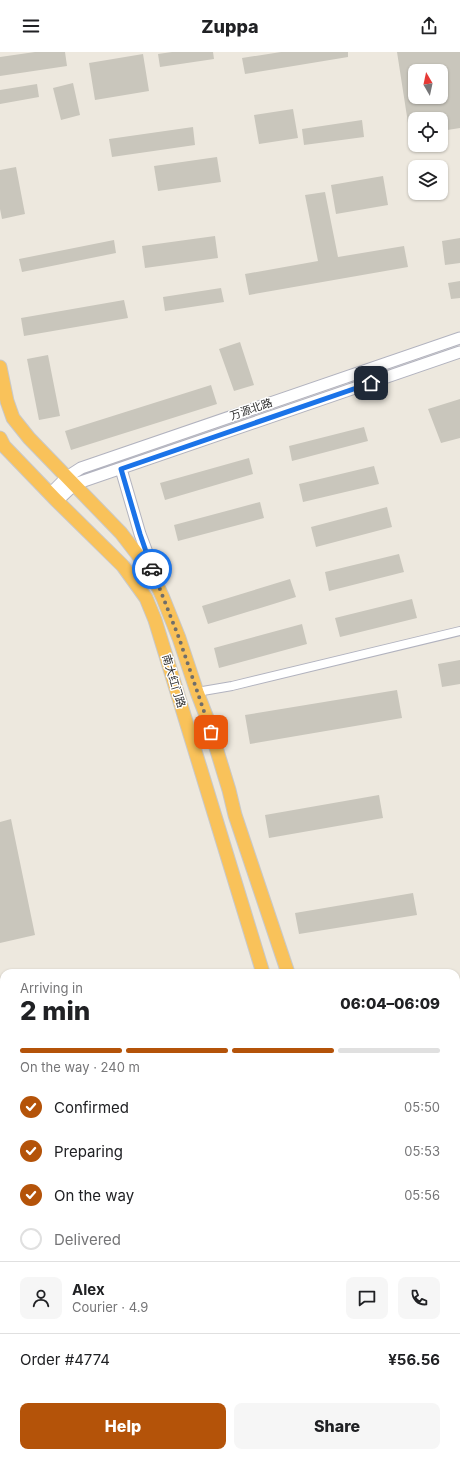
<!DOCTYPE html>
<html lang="en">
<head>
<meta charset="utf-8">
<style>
  body { margin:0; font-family:Inter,"Noto Sans SC",sans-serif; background:#f6f6f6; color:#202124; height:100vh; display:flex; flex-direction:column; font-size:15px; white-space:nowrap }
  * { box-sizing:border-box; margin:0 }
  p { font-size:13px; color:#757577 }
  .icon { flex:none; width:22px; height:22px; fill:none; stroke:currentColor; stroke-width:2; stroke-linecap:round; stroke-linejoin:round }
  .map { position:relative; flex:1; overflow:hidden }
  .details { position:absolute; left:0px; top:917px; width:460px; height:488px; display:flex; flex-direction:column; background:#fff; border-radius:12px 12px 0 0; box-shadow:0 1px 3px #0004 }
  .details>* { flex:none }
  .needle { width:26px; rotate:351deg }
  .controls { position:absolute; left:408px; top:12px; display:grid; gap:8px }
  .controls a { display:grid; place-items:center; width:40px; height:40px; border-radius:8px; background:#fff; box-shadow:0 1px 3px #0004; font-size:20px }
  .pin { position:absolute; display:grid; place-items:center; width:34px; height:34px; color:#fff; margin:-17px; border-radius:8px; box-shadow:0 2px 6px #0006 }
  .courier { position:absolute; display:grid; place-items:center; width:40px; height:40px; margin:-20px; border:3px solid #1a73e8; border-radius:50%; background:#fff; color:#222; box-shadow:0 1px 5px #0007 }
  .overview em { font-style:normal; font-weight:800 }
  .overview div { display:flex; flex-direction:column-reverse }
  .overview { display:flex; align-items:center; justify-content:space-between; height:68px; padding:0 20px }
  h1 { font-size:26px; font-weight:800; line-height:30px }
  .bar { display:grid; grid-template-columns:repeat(4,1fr); gap:6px 4px; align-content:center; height:48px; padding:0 20px }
  .bar i { height:5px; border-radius:3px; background:#e0e0e0 }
  .bar .current { background:#b45309 }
  .bar p { grid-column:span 4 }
  .line { display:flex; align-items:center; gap:10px; padding:0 20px; border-top:1px solid #e0e0e0 }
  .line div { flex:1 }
  .round { display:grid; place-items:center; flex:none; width:42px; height:42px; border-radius:8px; background:#f6f6f6 }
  ol { padding:0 20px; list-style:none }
  li { display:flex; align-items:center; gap:12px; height:44px }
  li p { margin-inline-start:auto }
  li .icon { padding:4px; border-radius:50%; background:#b45309; color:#fff; stroke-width:4 }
  li:last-child { color:#757577 }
  li i { width:22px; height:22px; border:2px solid #e0e0e0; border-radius:50% }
  .primary-button { display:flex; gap:8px; margin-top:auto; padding:8px 20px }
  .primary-button a { flex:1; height:46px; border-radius:8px; background:#b45309; color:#fff; font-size:16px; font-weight:800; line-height:46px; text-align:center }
  .primary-button a+a { background:#f6f6f6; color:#202124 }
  header { display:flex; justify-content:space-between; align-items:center; height:52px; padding:0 20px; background:#fff; font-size:18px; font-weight:800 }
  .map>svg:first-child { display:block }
  .building { fill:#c9c6bc; fill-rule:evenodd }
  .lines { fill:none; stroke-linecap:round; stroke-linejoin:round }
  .minor-casing { stroke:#b2b3bf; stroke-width:10 }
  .tertiary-casing { stroke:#b2b3bf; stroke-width:12 }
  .secondary-casing { stroke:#b2b3bf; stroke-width:13 }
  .trunk-casing { stroke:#c8c8c8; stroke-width:15 }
  .minor { stroke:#fff; stroke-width:8 }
  .tertiary { stroke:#fff; stroke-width:10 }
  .secondary { stroke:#fff; stroke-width:11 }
  .trunk { stroke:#f9c25a; stroke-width:13 }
  .done { stroke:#706e6a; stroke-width:4; stroke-dasharray:0 7.2 }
  .route { stroke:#1a73e8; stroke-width:5 }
  .labels { text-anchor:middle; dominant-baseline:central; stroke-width:3; stroke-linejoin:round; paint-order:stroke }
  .street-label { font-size:11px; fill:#2c2c2c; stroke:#fff }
</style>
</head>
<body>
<header><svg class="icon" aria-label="menu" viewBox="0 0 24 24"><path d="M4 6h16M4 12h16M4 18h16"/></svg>Zuppa<svg class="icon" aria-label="share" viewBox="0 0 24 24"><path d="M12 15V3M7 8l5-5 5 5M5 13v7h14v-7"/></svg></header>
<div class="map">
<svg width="460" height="1405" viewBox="0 0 460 1405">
  <rect width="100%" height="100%" fill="#ede8de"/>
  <path class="building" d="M35,0H65L67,14L0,24V5Z
    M172,0H213L214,7L160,15L158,2Z
    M281,0H348V5L245,22L242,6Z
    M397,0H460V76L441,79V67H415V83L410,84ZM415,19H441V45H415Z
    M143,2L149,39L95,48L89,11Z
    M73,31L80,63L61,68L53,36Z
    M37,32L39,45L0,52V38Z
    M293,57L298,86L259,92L254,63Z
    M362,68L364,85L304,93L302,77Z
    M193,75L195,93L112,105L109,87Z
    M217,105L221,130L158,139L154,114Z
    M16,115L25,162L2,167L0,157V118Z
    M383,124L388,153L336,162L331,133Z
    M325,140L338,205L404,194L408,215L249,243L245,222L318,209L305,143Z
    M215,184L218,206L145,216L142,194Z
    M460,186V211L445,213L442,189Z
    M114,188L116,201L22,220L19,207Z
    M460,229V246L451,247L448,231Z
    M221,236L224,250L165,259L163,245Z
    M124,248L128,266L24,284L21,266Z
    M240,290L254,333L234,339L219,297Z
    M48,303L60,364L39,368L27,307Z
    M211,333L217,352L71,398L65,379Z
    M460,347V386L441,391L428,357Z
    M364,375L368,389L292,409L289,394Z
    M249,406L253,422L165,448L160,431Z
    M374,414L379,432L303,450L299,432Z
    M260,450L264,466L178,489L174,473Z
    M387,455L392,475L316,495L311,475Z
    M399,502L404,520L329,539L325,520Z
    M290,527L296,545L208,572L202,554Z
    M412,547L417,566L340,585L335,566Z
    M302,572L307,592L219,616L214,596Z
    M460,608V632L442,635L438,612Z
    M397,638L402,666L250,692L245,663Z
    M379,743L383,766L269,786L265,763Z
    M11,767L35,883L0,891V770Z
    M413,841L417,863L299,882L295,861Z
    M4,927V1056L0,1057V928Z
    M4,1131V1151L0,1152V1132Z
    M460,1149V1222L456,1224V1150Z
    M0,1157H4V1225L0,1226Z
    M460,1240V1289L456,1278V1242Z
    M169,1401H280V1402L263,1405H159V1403Z"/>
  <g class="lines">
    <defs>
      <path id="minor" d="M197,640L232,634L460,579
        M24,1401L25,1405
        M120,1405L140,1401"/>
      <path id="tertiary" d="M456,995L460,994"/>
      <path id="secondary" d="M121,417L140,482L154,519
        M50,442L67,425L81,416L460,286
        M57,449L75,432L460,300"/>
      <path id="trunk" d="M0,315L7,349L13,366L29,386L121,481L151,520L163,546L179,586L197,640L207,666L229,738L235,763L288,921
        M0,386L4,394L57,449L123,514L146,546L155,568L263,921
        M456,1389L460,1403
        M423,1401L424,1405"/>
    </defs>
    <use href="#minor" class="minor-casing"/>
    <use href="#tertiary" class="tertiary-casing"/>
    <use href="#secondary" class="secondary-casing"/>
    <use href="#trunk" class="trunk-casing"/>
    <use href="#minor" class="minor"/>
    <use href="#tertiary" class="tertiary"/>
    <use href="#secondary" class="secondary"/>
    <use href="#trunk" class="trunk"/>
  </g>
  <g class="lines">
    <path class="done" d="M152,517L179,586L211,680"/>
    <path class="route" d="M152,517L140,482L121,417L371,331"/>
  </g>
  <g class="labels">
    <g class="street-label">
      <text transform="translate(251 357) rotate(-19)">万源北路</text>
      <text transform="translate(174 629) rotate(73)">南大红门路</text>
    </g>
  </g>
</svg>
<div class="controls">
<a><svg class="needle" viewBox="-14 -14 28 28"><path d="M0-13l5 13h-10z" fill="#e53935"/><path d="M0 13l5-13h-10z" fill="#757577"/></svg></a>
<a><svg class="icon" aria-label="locate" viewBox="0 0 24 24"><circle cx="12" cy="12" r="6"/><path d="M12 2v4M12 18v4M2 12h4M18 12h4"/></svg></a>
<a><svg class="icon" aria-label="layers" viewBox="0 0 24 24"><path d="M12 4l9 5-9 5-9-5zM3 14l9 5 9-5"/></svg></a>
</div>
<div class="pin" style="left:211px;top:680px;background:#ea580c"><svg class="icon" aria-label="bag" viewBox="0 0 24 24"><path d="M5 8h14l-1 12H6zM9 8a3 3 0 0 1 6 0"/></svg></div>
<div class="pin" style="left:371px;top:331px;background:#1f2937"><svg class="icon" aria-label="home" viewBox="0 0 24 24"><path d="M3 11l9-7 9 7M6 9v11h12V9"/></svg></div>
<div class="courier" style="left:152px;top:517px"><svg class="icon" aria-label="car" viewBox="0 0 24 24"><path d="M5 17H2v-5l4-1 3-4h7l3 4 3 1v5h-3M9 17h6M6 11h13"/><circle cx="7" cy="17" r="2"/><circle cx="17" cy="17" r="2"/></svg></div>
<section class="details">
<div class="overview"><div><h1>2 min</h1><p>Arriving in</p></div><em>06:04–06:09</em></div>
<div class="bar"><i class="current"></i><i class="current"></i><i class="current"></i><i></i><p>On the way · 240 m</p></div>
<ol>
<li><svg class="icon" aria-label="check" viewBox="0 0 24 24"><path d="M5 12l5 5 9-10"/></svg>Confirmed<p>05:50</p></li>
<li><svg class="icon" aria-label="check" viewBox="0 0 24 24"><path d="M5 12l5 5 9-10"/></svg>Preparing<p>05:53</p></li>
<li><svg class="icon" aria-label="check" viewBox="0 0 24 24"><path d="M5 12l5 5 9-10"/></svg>On the way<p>05:56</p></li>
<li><i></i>Delivered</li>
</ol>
<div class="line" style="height:72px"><a class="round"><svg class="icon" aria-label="person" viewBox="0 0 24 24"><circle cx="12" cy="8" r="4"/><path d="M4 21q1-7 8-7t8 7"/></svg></a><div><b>Alex</b><p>Courier · 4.9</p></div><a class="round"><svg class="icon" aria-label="chat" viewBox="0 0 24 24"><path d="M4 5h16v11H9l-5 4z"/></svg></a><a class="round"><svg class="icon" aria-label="phone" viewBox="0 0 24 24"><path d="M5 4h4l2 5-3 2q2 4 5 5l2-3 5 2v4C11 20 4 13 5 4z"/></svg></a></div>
<div class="line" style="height:52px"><div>Order #4774</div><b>¥56.56</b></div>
<div class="primary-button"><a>Help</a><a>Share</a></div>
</section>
</div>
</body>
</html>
